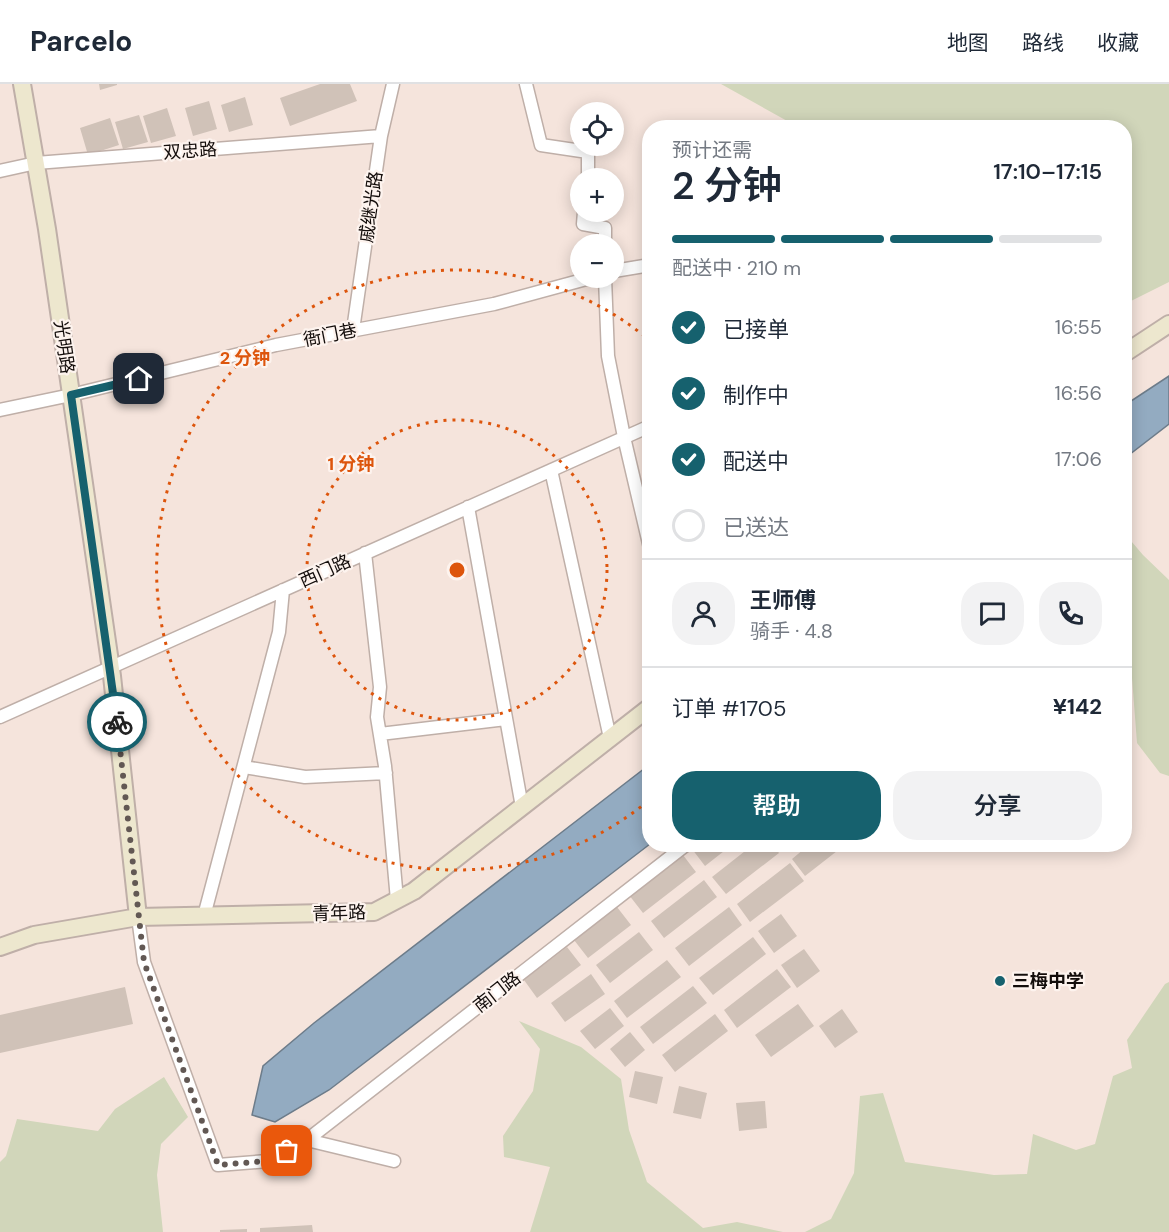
<!DOCTYPE html>
<html lang="zh">
<head>
<meta charset="utf-8">
<style>
  body { margin:0; font-family:"DM Sans","Noto Sans SC",sans-serif; background:#f2f2f3; color:#1f2937; height:100vh; display:flex; flex-direction:column; font-size:22px; white-space:nowrap }
  * { box-sizing:border-box; margin:0 }
  p { font-size:20px; color:#747a83 }
  .icon { flex:none; width:33px; height:33px; fill:none; stroke:currentColor; stroke-width:2; stroke-linecap:round; stroke-linejoin:round }
  .map { position:relative; flex:1; overflow:hidden }
  .side { position:absolute; left:642px; top:36px; width:490px; height:732px; display:flex; flex-direction:column; background:#fff; border-radius:24px; box-shadow:0 3px 15px #0003 }
  .side>* { flex:none }
  .fabs { position:absolute; left:570px; top:18px; display:grid; gap:12px }
  .fabs a { display:grid; place-items:center; width:54px; height:54px; border-radius:50%; background:#fff; box-shadow:0 3px 15px #0003; font-size:30px }
  .pin { position:absolute; display:grid; place-items:center; width:51px; height:51px; color:#fff; margin:-26px; border-radius:12px; box-shadow:0 3px 9px #0006 }
  .courier { position:absolute; display:grid; place-items:center; width:60px; height:60px; margin:-30px; border:4px solid #16616e; border-radius:50%; background:#fff; color:#222; box-shadow:0 2px 8px #0007 }
  .summary em { font-style:normal; font-weight:600 }
  .summary div { display:flex; flex-direction:column-reverse }
  .summary { display:flex; align-items:center; justify-content:space-between; height:102px; padding:0 30px }
  h1 { font-size:39px; font-weight:600; line-height:45px }
  .bar { display:grid; grid-template-columns:repeat(4,1fr); gap:9px 6px; align-content:center; height:72px; padding:0 30px }
  .bar i { height:8px; border-radius:4px; background:#e0e1e3 }
  .bar .selected { background:#16616e }
  .bar p { grid-column:span 4 }
  .line { display:flex; align-items:center; gap:15px; padding:0 30px; border-top:2px solid #e0e1e3 }
  .line div { flex:1 }
  .round { display:grid; place-items:center; flex:none; width:63px; height:63px; border-radius:24px; background:#f2f2f3 }
  ol { padding:0 30px; list-style:none }
  li { display:flex; align-items:center; gap:18px; height:66px }
  li p { margin-inline-start:auto }
  li .icon { padding:6px; border-radius:50%; background:#16616e; color:#fff; stroke-width:4 }
  li:last-child { color:#747a83 }
  li i { width:33px; height:33px; border:3px solid #e0e1e3; border-radius:50% }
  .cta { display:flex; gap:12px; margin-top:auto; padding:12px 30px }
  .cta a { flex:1; height:69px; border-radius:24px; background:#16616e; color:#fff; font-size:24px; font-weight:600; line-height:69px; text-align:center }
  .cta a+a { background:#f2f2f3; color:#1f2937 }
  header { display:flex; align-items:center; gap:36px; box-sizing:border-box; height:84px; padding:0 30px; background:#fff; border-bottom:2px solid #e0e1e3 }
  header strong { font-size:28px }
  nav { display:flex; gap:33px; margin-inline-start:auto; font-size:21px }
  .map>svg:first-child { display:block }
  .green { fill:#d1d6ba }
  .water { fill:#93abc1; stroke:#6d7c8a; stroke-width:1.5 }
  .building { fill:#d0c2b8 }
  .lines { fill:none; stroke-linecap:round; stroke-linejoin:round }
  .street-casing { stroke:#bfafa8; stroke-width:15 }
  .secondary-casing { stroke:#bfafa8; stroke-width:20 }
  .street { stroke:#fff; stroke-width:12 }
  .secondary { stroke:#ede7ce; stroke-width:16 }
  .done { stroke:#625854; stroke-width:6; stroke-dasharray:0 10.8 }
  .route { stroke:#16616e; stroke-width:8 }
  .ring { fill:none; stroke:#dd550c; stroke-width:3; stroke-dasharray:3 6 }
  .poi-dot { fill:#16616e; stroke:#fdf3ee; stroke-width:2 }
  .labels { text-anchor:middle; dominant-baseline:central; stroke-width:4.5; stroke-linejoin:round; paint-order:stroke }
  .street-label { font-size:18px; fill:#130d0b; stroke:#fdf3ee }
  .poi-label { font-size:18px; font-weight:bold; fill:#130d0b; stroke:#fdf3ee; text-anchor:start }
  .centre { fill:#dd550c; stroke:#fdf3ee; stroke-width:3 }
  .ring-label { font-size:18px; text-anchor:middle; font-weight:bold; fill:#dd550c; stroke:#fdf3ee; stroke-width:4.5; stroke-linejoin:round; paint-order:stroke }
</style>
</head>
<body>
<header>
<strong>Parcelo</strong>
<nav><a>地图</a><a>路线</a><a>收藏</a></nav>
</header>
<div class="map">
<svg width="1169" height="1148" viewBox="0 0 1169 1148">
  <rect width="100%" height="100%" fill="#f5e4dc"/>
  <path class="green" d="M721,0H1169V198L1125,220V44L798,43Z
    M1126,451L1143,471L1169,496V692L1160,689L1137,659L1132,594L1125,591Z
    M1169,898V1148H805L831,1135L854,1089L860,1012L883,1009L905,1078L994,1091L1027,1090L1033,1050L1076,1066L1095,1060L1113,992L1132,984L1127,956L1165,900Z
    M519,937L581,963L621,995L629,1046L647,1098L703,1144L737,1138L783,1148H530L550,1083L504,1073L503,1052L533,1007L540,965Z
    M164,993L188,1033L161,1060L157,1091L163,1148H0V1078L6,1072L17,1035L98,1047L115,1025Z"/>
  <path class="water" d="M1169,292V340L1125,374V321Z
    M649,681L650,760L329,1006L275,1038L252,1031L263,982L314,939Z"/>
  <path class="building" d="M99,0H117V1L100,6Z
    M320,0H350L357,17L290,42L280,14Z
    M245,13L253,41L229,48L221,21Z
    M209,17L217,45L193,52L185,24Z
    M167,24L176,52L151,59L143,32Z
    M139,31L148,58L123,65L115,38Z
    M110,34L119,61L88,71L80,44Z
    M698,760H733L705,782L692,765Z
    M754,760H772L779,769L726,810L712,793Z
    M810,760H846L805,792L792,775Z
    M683,771L696,788L643,829L629,811Z
    M790,779L804,797L750,838L737,820Z
    M704,796L717,813L664,854L651,837Z
    M617,823L631,841L588,874L574,856Z
    M729,823L742,841L689,882L675,864Z
    M781,830L797,852L774,869L758,847Z
    M639,848L653,866L610,899L596,881Z
    M753,853L766,870L713,911L699,894Z
    M567,863L581,881L537,914L524,896Z
    M804,865L820,887L797,904L781,881Z
    M667,876L681,893L627,934L614,917Z
    M777,885L791,903L737,944L724,926Z
    M591,890L605,910L565,938L551,919Z
    M693,902L707,919L653,960L640,943Z
    M125,903L133,940L0,969V931Z
    M798,920L814,942L771,973L755,951Z
    M610,924L624,942L595,965L580,947Z
    M842,925L858,948L835,964L819,942Z
    M715,930L728,947L675,988L662,971Z
    M630,948L645,966L625,983L610,965Z
    M635,987L663,993L657,1020L629,1013Z
    M679,1002L707,1009L701,1035L673,1029Z
    M765,1017L767,1044L739,1047L736,1019Z
    M312,1141L313,1148H260V1144Z
    M247,1145V1148H220V1146Z"/>
  <g class="lines">
    <defs>
      <path id="street" d="M526,0L541,61L588,68V94
        M0,87L36,79L381,52
        M584,128L583,140L605,144V160
        M614,187L650,181
        M605,194L608,272L624,353L650,464
        M353,246L381,52L393,0
        M0,326L71,311L276,261L494,220L590,194
        M551,386L610,654
        M468,423L522,723
        M365,469L380,603L377,633L385,682L397,816
        M0,633L650,342
        M380,650L506,635
        M244,683L305,693L386,689
        M204,832L279,548L283,506
        M138,833L144,878L218,1081L268,1077L307,1056L394,1077
        M307,1056L687,760"/>
      <path id="secondary" d="M22,0L47,145L112,592L138,833
        M1125,269L1169,240
        M0,863L34,851L138,833L374,828L414,807L650,623"/>
    </defs>
    <use href="#street" class="street-casing"/>
    <use href="#secondary" class="secondary-casing"/>
    <use href="#street" class="street"/>
    <use href="#secondary" class="secondary"/>
  </g>
  <g class="lines">
    <path class="done" d="M117,638L144,878L218,1081L268,1077L287,1067"/>
    <path class="route" d="M117,638L71,311L139,295"/>
  </g>
  <g class="ring">
    <circle cx="457" cy="486" r="150"/>
    <path d="M648 717A300 300 0 1 1 648 255"/>
  </g>
  <circle class="poi-dot" cx="1000" cy="897" r="6"/>
  <g class="labels">
    <g class="street-label">
      <text transform="translate(190 67) rotate(-4)">双忠路</text>
      <text transform="translate(371 123) rotate(-82)">戚继光路</text>
      <text transform="translate(330 251) rotate(-11)">衙门巷</text>
      <text transform="translate(64 263) rotate(82)">光明路</text>
      <text transform="translate(325 487) rotate(-24)">西门路</text>
      <text transform="translate(339 829) rotate(-2)">青年路</text>
      <text transform="translate(497 908) rotate(-38)">南门路</text>
    </g>
    <g class="poi-label">
      <text x="1012" y="897">三梅中学</text>
    </g>
  </g>
  <circle cx="457" cy="486" r="9" class="centre"/>
  <g class="ring-label">
    <text x="245" y="280">2 分钟</text>
    <text x="351" y="386">1 分钟</text>
  </g>
</svg>
<div class="fabs">
<a><svg class="icon" aria-label="locate" viewBox="0 0 24 24"><circle cx="12" cy="12" r="6"/><path d="M12 2v4M12 18v4M2 12h4M18 12h4"/></svg></a>
<a>+</a>
<a>−</a>
</div>
<div class="pin" style="left:287px;top:1067px;background:#ea580c"><svg class="icon" aria-label="bag" viewBox="0 0 24 24"><path d="M5 8h14l-1 12H6zM9 8a3 3 0 0 1 6 0"/></svg></div>
<div class="pin" style="left:139px;top:295px;background:#1f2937"><svg class="icon" aria-label="home" viewBox="0 0 24 24"><path d="M3 11l9-7 9 7M6 9v11h12V9"/></svg></div>
<div class="courier" style="left:117px;top:638px"><svg class="icon" aria-label="bike" viewBox="0 0 24 24"><circle cx="6" cy="16" r="4"/><circle cx="18" cy="16" r="4"/><path d="M6 16l4-8h5l3 8M10 8l3 8H6M13 5h3"/></svg></div>
<section class="side">
<div class="summary"><div><h1>2 分钟</h1><p>预计还需</p></div><em>17:10–17:15</em></div>
<div class="bar"><i class="selected"></i><i class="selected"></i><i class="selected"></i><i></i><p>配送中 · 210 m</p></div>
<ol>
<li><svg class="icon" aria-label="check" viewBox="0 0 24 24"><path d="M5 12l5 5 9-10"/></svg>已接单<p>16:55</p></li>
<li><svg class="icon" aria-label="check" viewBox="0 0 24 24"><path d="M5 12l5 5 9-10"/></svg>制作中<p>16:56</p></li>
<li><svg class="icon" aria-label="check" viewBox="0 0 24 24"><path d="M5 12l5 5 9-10"/></svg>配送中<p>17:06</p></li>
<li><i></i>已送达</li>
</ol>
<div class="line" style="height:108px"><a class="round"><svg class="icon" aria-label="person" viewBox="0 0 24 24"><circle cx="12" cy="8" r="4"/><path d="M4 21q1-7 8-7t8 7"/></svg></a><div><b>王师傅</b><p>骑手 · 4.8</p></div><a class="round"><svg class="icon" aria-label="chat" viewBox="0 0 24 24"><path d="M4 5h16v11H9l-5 4z"/></svg></a><a class="round"><svg class="icon" aria-label="phone" viewBox="0 0 24 24"><path d="M5 4h4l2 5-3 2q2 4 5 5l2-3 5 2v4C11 20 4 13 5 4z"/></svg></a></div>
<div class="line" style="height:78px"><div>订单 #1705</div><b>¥142</b></div>
<div class="cta"><a>帮助</a><a>分享</a></div>
</section>
</div>
</body>
</html>
